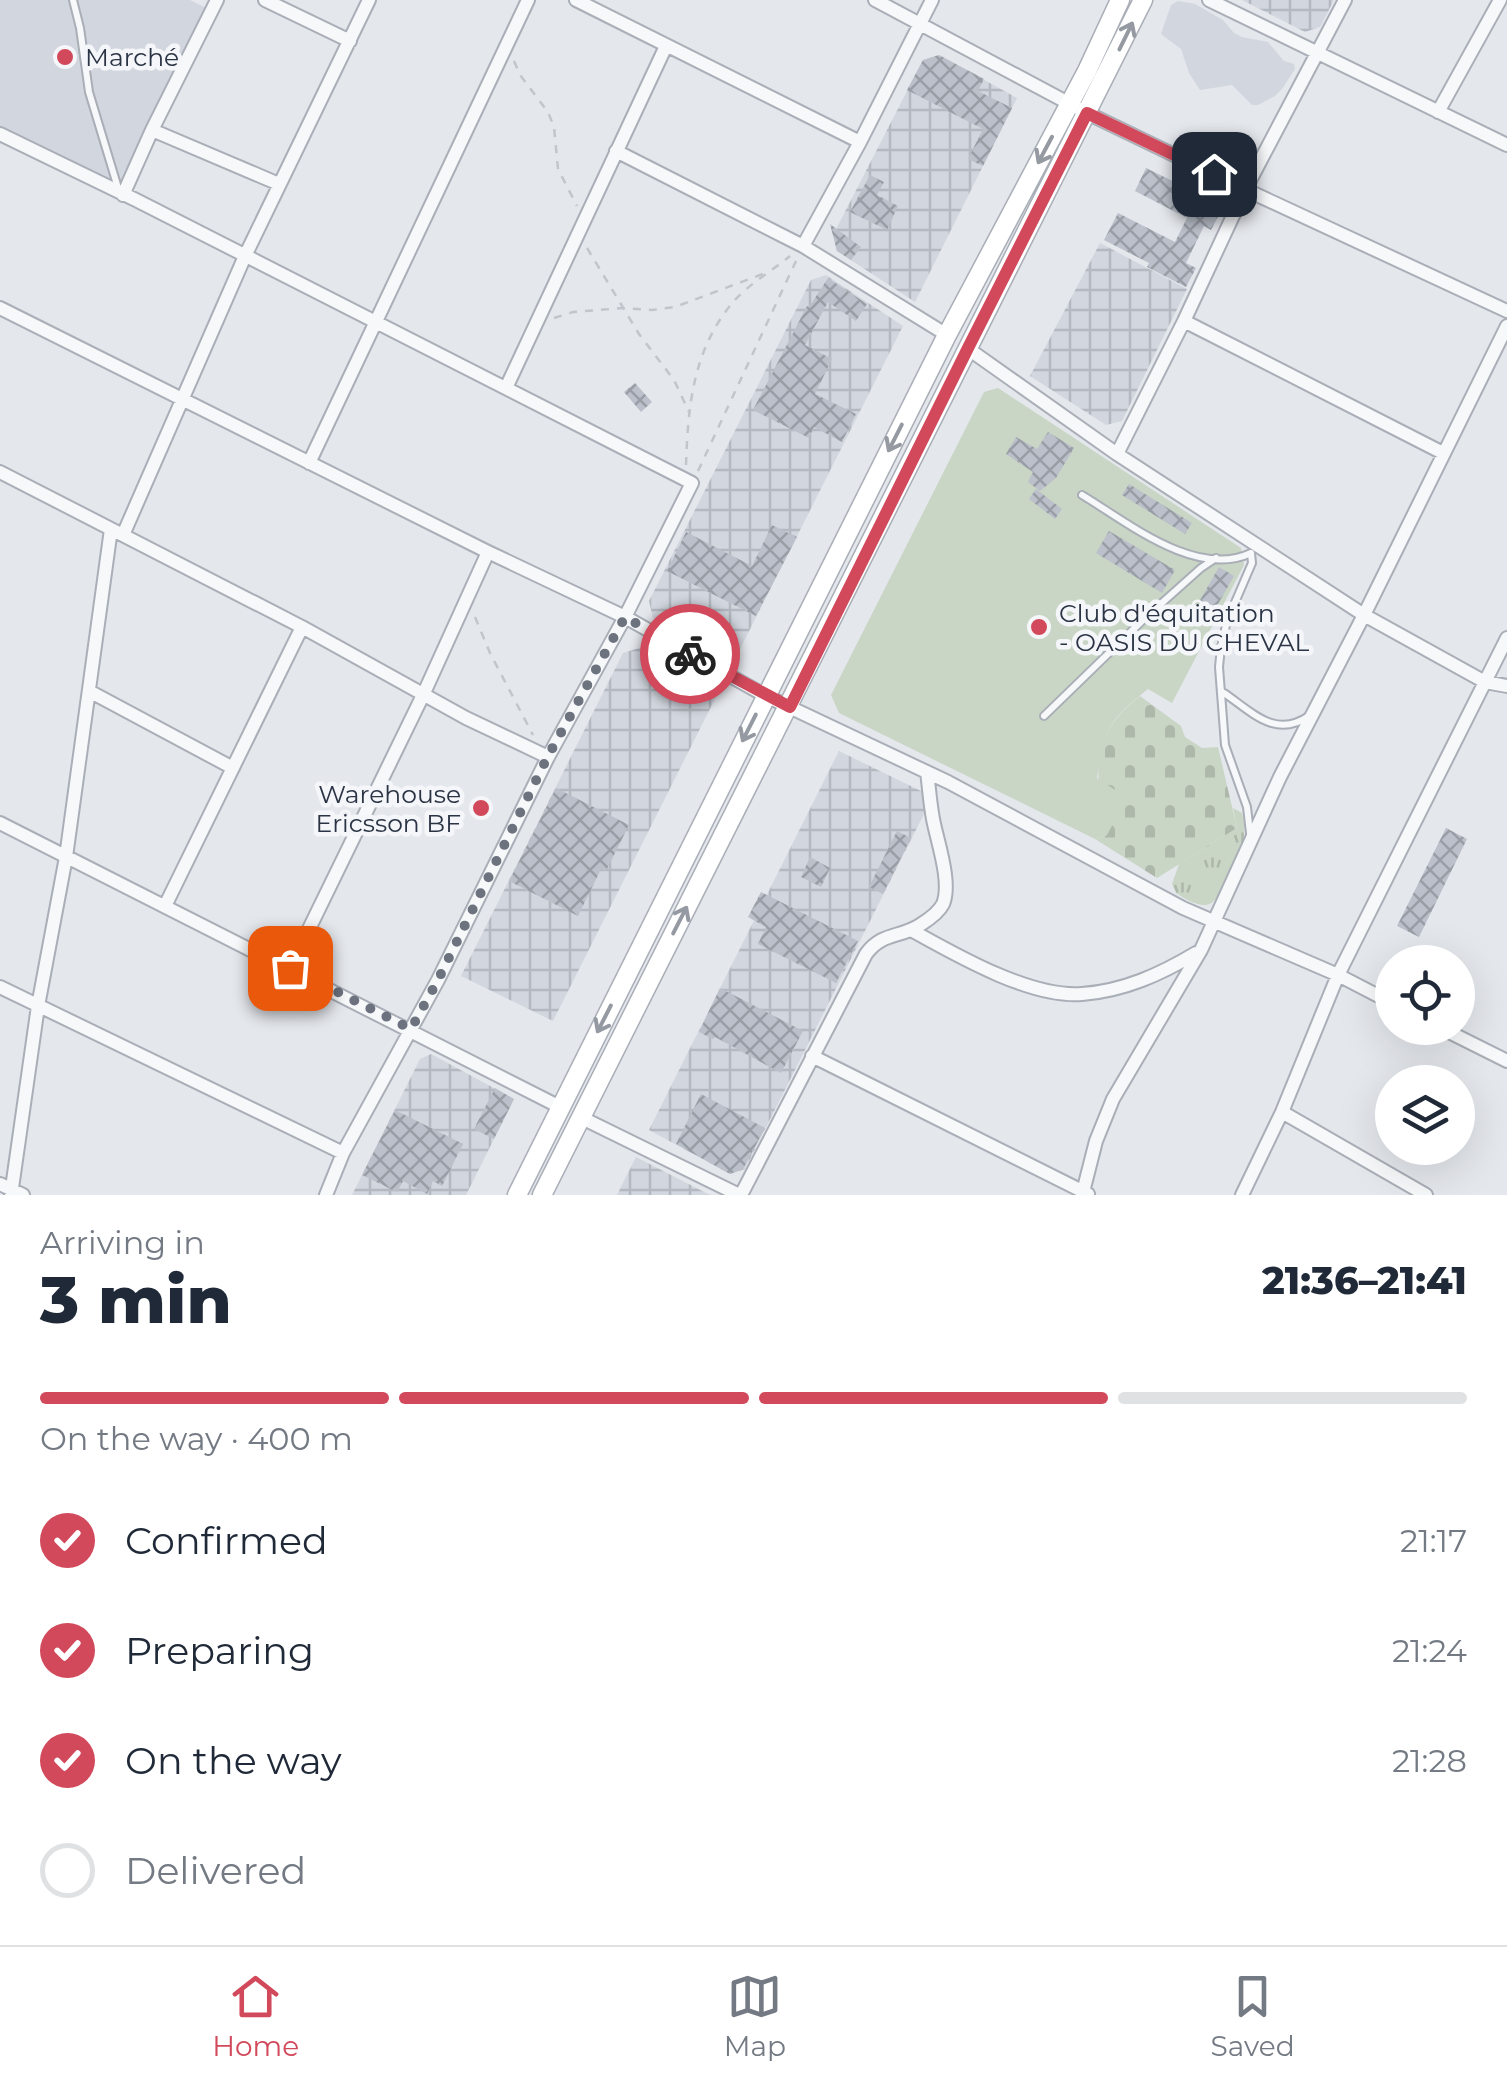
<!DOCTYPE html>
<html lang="en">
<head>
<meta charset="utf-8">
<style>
  body { margin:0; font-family:Montserrat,sans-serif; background:#f2f2f3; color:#1f2937; height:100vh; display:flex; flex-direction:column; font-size:38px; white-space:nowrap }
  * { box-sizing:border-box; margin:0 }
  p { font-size:32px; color:#747a83 }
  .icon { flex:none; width:55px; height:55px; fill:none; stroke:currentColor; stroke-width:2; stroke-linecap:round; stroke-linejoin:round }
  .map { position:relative; height:1195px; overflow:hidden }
  .drawer { display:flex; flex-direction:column; background:#fff; flex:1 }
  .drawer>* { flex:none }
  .tools { position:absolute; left:1375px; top:945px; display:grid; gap:20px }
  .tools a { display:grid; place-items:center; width:100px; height:100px; border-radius:50%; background:#fff; box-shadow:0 10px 40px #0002; font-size:50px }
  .pin { position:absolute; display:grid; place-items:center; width:85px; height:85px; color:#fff; margin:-42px; border-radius:20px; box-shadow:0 5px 15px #0006 }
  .courier { position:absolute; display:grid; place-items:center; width:100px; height:100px; margin:-50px; border:8px solid #d1495b; border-radius:50%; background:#fff; color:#222; box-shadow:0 2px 12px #0007 }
  .summary em { font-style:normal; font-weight:800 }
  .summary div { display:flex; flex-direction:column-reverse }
  .summary { display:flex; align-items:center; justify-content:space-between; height:170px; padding:0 40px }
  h1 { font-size:65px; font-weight:800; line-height:75px }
  .bar { display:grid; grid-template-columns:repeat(4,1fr); gap:15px 10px; align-content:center; height:120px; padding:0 40px }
  .bar i { height:12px; border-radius:8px; background:#e0e1e3 }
  .bar .on { background:#d1495b }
  .bar p { grid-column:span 4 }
  ol { padding:0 40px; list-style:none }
  li { display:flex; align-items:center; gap:30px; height:110px }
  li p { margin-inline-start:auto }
  li .icon { padding:10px; border-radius:50%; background:#d1495b; color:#fff; stroke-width:4 }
  li:last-child { color:#747a83 }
  li i { width:55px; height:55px; border:5px solid #e0e1e3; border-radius:50% }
  .tabs { display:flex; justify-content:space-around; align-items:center; height:140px; border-top:2px solid #e0e1e3; background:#fff; font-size:28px; color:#747a83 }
  .tabs a { display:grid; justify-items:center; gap:5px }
  .tabs .on { color:#d1495b }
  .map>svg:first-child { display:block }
  .built { fill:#d2d6de }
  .industrial { fill:url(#industrial-grid) }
  .grass { fill:url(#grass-tufts) }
  .cemetery { fill:url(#cemetery-stones) }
  .park { fill:#c9d6c5 }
  .building { fill:url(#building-cross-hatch) }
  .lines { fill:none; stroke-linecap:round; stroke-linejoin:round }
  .lane-casing { stroke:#a9aeb7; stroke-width:10 }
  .street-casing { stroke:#a9aeb7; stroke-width:16 }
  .secondary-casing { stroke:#a9aeb7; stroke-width:21 }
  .path { stroke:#c2c5cb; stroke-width:2.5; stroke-dasharray:8 8; stroke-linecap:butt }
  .lane { stroke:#f7f8fa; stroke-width:6 }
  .street { stroke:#f7f8fa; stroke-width:12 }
  .secondary { stroke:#fff; stroke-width:18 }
  .oneway { stroke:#959aa2 }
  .done { stroke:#6c737f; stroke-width:10; stroke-dasharray:0 18 }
  .route { stroke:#d1495b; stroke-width:12 }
  .poi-dot { fill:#d1495b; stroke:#f4f6f9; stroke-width:4 }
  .labels { text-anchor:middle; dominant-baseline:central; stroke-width:9; stroke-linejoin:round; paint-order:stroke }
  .poi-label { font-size:25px; fill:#2b3445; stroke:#f4f6f9; text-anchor:start }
</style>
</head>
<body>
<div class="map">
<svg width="1507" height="1195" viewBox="0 0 1507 1195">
  <defs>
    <pattern id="industrial-grid" width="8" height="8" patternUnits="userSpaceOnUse" patternTransform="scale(2.5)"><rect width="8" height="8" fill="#d2d6de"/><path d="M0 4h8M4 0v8" fill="none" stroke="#b4b8c0"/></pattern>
    <pattern id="grass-tufts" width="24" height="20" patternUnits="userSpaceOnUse" patternTransform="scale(2.5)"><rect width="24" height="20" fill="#c9d6c5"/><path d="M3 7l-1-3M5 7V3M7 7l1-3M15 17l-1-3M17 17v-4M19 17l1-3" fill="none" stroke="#adb8ab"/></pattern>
    <pattern id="cemetery-stones" width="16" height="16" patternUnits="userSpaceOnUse" patternTransform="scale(2.5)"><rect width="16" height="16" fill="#c9d6c5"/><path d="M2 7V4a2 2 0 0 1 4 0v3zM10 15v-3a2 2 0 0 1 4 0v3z" fill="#adb8ab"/></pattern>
    <pattern id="building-cross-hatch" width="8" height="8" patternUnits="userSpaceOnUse" patternTransform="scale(2.5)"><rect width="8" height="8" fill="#bbc0ca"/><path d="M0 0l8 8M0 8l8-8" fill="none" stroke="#989da6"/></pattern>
  </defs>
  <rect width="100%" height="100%" fill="#e4e7ec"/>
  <path class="built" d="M0,0H190L208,9L120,192L0,131Z
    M1178,1L1195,4L1223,20L1234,33L1242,37L1268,42L1284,61L1294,64L1295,69L1282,89L1275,96L1258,105H1252L1232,85L1200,90L1189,73L1181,49L1161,34L1171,5Z"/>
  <path class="industrial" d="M1242,0H1334L1320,27L1305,32Z
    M939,55L1017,98L915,302L837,251L833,235L923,60Z
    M1100,243L1187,289L1122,421L1106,425L1030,376Z
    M826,275L903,326L735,659L653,618L649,601L811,280Z
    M639,648L720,689L553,1021L461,976L623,653Z
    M839,751L921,791L928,806L745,1169L730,1174L649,1130Z
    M431,1054L514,1099L466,1195H352L420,1059Z
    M636,1157L710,1195H617Z"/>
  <path class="grass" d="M1233,808L1242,813C1245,824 1245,834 1243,845C1239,859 1221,904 1206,905C1196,906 1184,898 1176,893L1172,884L1179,864L1237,828Z"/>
  <path class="cemetery" d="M1140,696L1181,726L1185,737L1202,748L1218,747L1237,828L1157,878L1095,839L1107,835C1096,775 1086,738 1140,696Z"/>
  <path class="park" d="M998,388L1241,548L1244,565L1172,703L1148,689C1109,720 1104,729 1097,778L1127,798L1107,835L1095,839L839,713L831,695L984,392Z"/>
  <path class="building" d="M939,55L984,79L978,91L1012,108L983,166L968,159L983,129L907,90L923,60Z
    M1146,168L1215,202L1213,207L1221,211L1211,230L1204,226L1186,263L1196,268L1186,287L1147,267L1149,263L1104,240L1118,213L1175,242L1187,218L1135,191Z
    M870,175L884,182L877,195L898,206L887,230L850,212Z
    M830,224L861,247L851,260L837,251Z
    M828,278L867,304L856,321L828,302L805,345L832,359L815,394L856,414L842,442L814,427L809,438L753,410L807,306L809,307Z
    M635,383L652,402L641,412L624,392Z
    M1048,432L1074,448L1056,478L1040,491L1028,482L1033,472L1006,454L1016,437L1037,449Z
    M1129,484L1192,523L1185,534L1122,495Z
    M1036,489L1062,509L1055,519L1029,499Z
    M772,525L797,537L756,616L667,571L686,532L752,566Z
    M1109,531L1175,570L1162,593L1096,553Z
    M1219,567L1234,576L1214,611L1199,602Z
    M556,788L629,825L606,871L601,869L578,916L509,881Z
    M1446,828L1467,839L1419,937L1397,926Z
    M897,831L911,838L883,894L869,887Z
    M810,857L830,868L821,887L801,877Z
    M761,892L858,941L836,983L758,944L766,927L748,917Z
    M720,988L803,1031L781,1073L715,1037L713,1039L699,1032Z
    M495,1088L514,1099L494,1139L474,1129Z
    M701,1094L765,1128L743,1169L730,1174L676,1144Z
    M395,1110L463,1144L442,1186L433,1181L427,1194L403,1181L397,1192L362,1175Z"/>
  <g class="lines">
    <defs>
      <path id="lane" d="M73,0L80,28L89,92L118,188
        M1082,495C1127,522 1196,579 1251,553
        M1224,693C1252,712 1275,739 1309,716
        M1044,716L1145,618L1201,568L1216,558
        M1250,833L1247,807L1225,745L1219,667L1221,647L1227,621L1252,563L1251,553"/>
      <path id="street" d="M265,0L350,41
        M576,0L860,142
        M875,0L1087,113L1255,194L1507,311
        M1209,0L1507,145
        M1438,112L1500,0
        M152,130L279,184
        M0,134L136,200L692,483L625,617L548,757L438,980L343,1153L326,1195
        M616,151L803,246L947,335
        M123,195L152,130L217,0
        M803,246L860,142L932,0
        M0,308L488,552L625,617L766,696L948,782L1183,908L1338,975L1392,1003
        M1184,321L1443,453
        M967,348L1117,454L1364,615L1485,682L1507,686
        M506,388L666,46
        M1117,454L1184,321L1245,190L1345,0
        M309,463L528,0
        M0,472L302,627L466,718L548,757
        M123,535L245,256L369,0
        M89,691L233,768
        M0,823L560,1107
        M165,906L302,627
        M911,930C956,955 1030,998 1082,994C1124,991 1161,974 1196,953
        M290,968L424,693L488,552
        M0,987L343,1153
        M1441,1028L1507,1061
        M812,1056L1088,1194
        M1282,1112L1426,1195
        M580,1117L739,1195
        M0,1184L23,1195
        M1083,1192L1096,1141L1113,1099L1201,950L1280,777L1364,615L1507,326
        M11,1195L38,1006L66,857L111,529
        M741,1195L866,954C882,932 900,938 920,925C928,920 939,912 943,904C952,882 937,841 933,819C930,803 929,787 927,772
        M1242,1195L1282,1112L1338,975L1507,638"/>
      <path id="secondary" d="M517,1195L947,335L1087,71L1120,0
        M542,1195L1143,0"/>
    </defs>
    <use href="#lane" class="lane-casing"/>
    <use href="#street" class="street-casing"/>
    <use href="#secondary" class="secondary-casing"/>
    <path class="path" d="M514,61L520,75L548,112L554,127L558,169L577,206
      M587,248L639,334L674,380L689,412
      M554,318L573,312L623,308L652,310L675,307L768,272
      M686,465C688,405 693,349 734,301C749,284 772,271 790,256
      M698,471L796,261
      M475,617L490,653L533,735"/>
    <use href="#lane" class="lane"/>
    <use href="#street" class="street"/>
    <use href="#secondary" class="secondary"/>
  </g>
  <defs><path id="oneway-shaft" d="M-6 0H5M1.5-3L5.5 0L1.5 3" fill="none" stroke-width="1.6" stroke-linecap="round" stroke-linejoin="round" transform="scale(2.5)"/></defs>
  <g class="oneway">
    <use href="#oneway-shaft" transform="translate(1126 36) rotate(-64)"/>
    <use href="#oneway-shaft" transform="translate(1045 150) rotate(118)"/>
    <use href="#oneway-shaft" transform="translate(895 438) rotate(117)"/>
    <use href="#oneway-shaft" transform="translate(749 728) rotate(117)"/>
    <use href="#oneway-shaft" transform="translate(680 920) rotate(-63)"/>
    <use href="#oneway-shaft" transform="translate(604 1019) rotate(117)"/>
  </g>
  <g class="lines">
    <path class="done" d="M290,968L411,1029L438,980L548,756L625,617L690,654"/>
    <path class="route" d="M690,654L790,707L968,348L1087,113L1214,174"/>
  </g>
  <g class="poi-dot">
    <circle cx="65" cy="57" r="10"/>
    <circle cx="1039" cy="627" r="10"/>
    <circle cx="481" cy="808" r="10"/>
  </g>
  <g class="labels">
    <g class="poi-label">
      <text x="85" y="57">Marché</text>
      <text x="1059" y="613">Club d'équitation<tspan x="1059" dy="29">- OASIS DU CHEVAL</tspan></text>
      <text x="461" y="794" text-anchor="end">Warehouse<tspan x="461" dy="29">Ericsson BF</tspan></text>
    </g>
  </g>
</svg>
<div class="tools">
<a><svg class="icon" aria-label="locate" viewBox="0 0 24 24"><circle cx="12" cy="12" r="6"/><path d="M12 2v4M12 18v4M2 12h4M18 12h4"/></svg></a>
<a><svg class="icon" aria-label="layers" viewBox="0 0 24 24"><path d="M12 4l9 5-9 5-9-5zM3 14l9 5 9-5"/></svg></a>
</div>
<div class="pin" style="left:290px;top:968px;background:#ea580c"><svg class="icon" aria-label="bag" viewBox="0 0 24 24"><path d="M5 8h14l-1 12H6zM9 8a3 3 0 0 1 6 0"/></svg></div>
<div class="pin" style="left:1214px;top:174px;background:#1f2937"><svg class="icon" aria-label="home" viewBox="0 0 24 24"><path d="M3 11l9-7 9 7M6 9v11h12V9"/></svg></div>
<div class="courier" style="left:690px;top:654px"><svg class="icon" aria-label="bike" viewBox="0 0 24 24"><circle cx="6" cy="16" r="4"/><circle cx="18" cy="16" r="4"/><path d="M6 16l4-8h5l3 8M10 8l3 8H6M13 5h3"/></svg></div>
</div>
<section class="drawer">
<div class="summary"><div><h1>3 min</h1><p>Arriving in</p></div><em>21:36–21:41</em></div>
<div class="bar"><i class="on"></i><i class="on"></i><i class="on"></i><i></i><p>On the way · 400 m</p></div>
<ol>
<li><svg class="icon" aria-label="check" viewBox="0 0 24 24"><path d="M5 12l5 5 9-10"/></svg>Confirmed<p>21:17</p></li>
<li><svg class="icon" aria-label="check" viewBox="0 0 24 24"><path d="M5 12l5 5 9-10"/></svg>Preparing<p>21:24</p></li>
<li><svg class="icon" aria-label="check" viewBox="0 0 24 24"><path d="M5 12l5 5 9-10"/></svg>On the way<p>21:28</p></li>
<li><i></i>Delivered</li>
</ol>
</section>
<nav class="tabs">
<a class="on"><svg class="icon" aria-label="home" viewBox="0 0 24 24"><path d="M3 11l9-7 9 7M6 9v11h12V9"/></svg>Home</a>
<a><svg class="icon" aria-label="map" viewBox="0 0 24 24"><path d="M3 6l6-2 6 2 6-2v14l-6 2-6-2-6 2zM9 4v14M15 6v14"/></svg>Map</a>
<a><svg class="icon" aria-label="saved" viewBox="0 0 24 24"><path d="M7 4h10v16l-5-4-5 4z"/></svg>Saved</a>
</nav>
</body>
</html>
